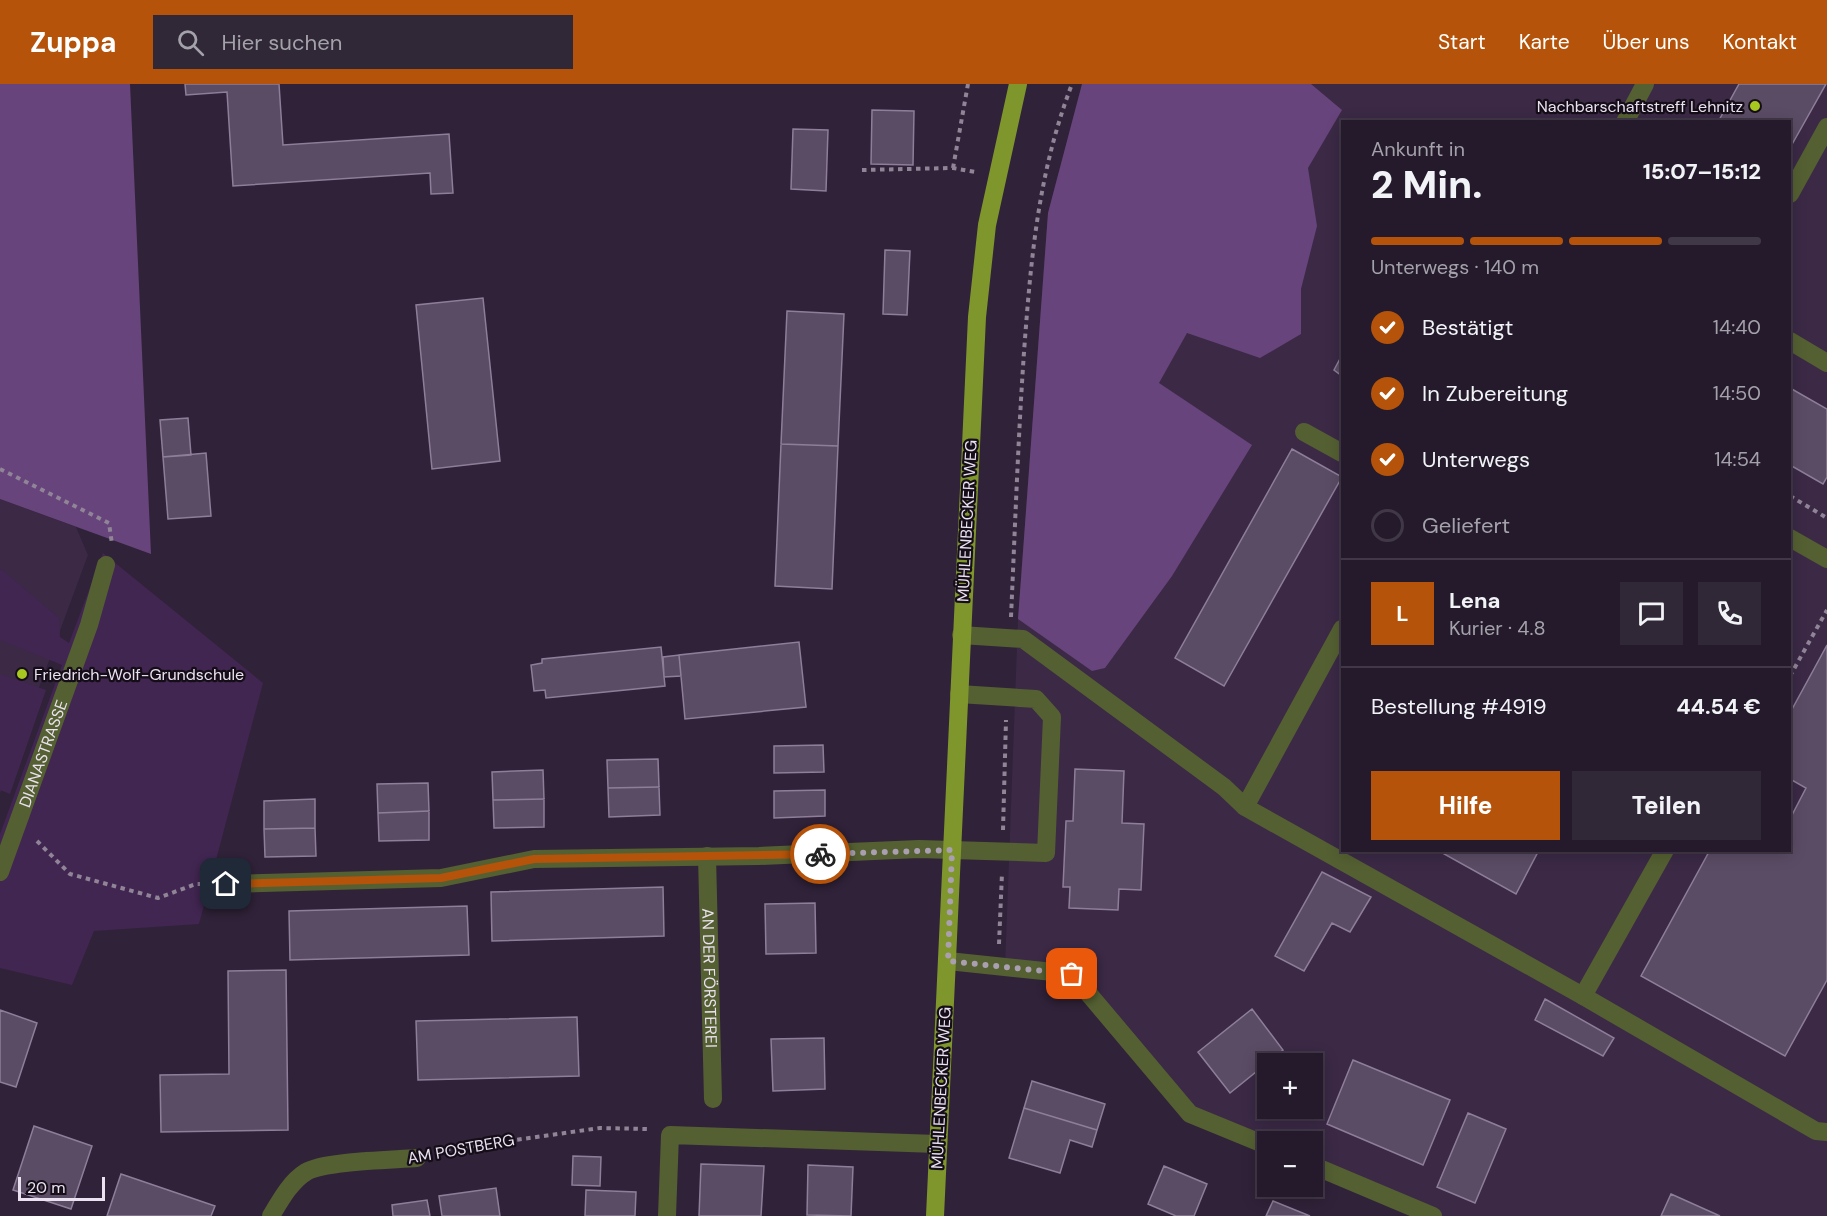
<!DOCTYPE html>
<html lang="de">
<head>
<meta charset="utf-8">
<style>
  body { margin:0; font-family:"DM Sans",sans-serif; background:#302737; color:#f1f3f6; height:100vh; display:flex; flex-direction:column; font-size:22px; white-space:nowrap }
  * { box-sizing:border-box; margin:0 }
  p { font-size:20px; color:#a3a1a9 }
  .icon { flex:none; width:33px; height:33px; fill:none; stroke:currentColor; stroke-width:2; stroke-linecap:round; stroke-linejoin:round }
  .map { position:relative; flex:1; overflow:hidden }
  .panel { position:absolute; left:1341px; top:36px; width:450px; height:732px; display:flex; flex-direction:column; background:#241a2b; border-radius:0px; box-shadow:0 3px 15px #0003,0 0 0 2px #413847 }
  .panel>* { flex:none }
  .tools { position:absolute; left:1257px; top:969px; display:grid; gap:12px }
  .tools a { display:grid; place-items:center; width:66px; height:66px; border-radius:0px; background:#241a2b; box-shadow:0 3px 15px #0003,0 0 0 2px #413847; font-size:30px }
  .scale { position:absolute; left:18px; bottom:15px; width:87px; box-sizing:border-box; padding-left:6px; border:3px solid #ebe2f1; border-top:0; font-size:16px; line-height:21px; white-space:nowrap; color:#ebe2f1; -webkit-text-stroke:4px #150e18; paint-order:stroke }
  .pin { position:absolute; display:grid; place-items:center; width:51px; height:51px; color:#fff; margin:-26px; border-radius:12px; box-shadow:0 3px 9px #0006 }
  .courier { position:absolute; display:grid; place-items:center; width:60px; height:60px; margin:-30px; border:4px solid #b45309; border-radius:50%; background:#fff; color:#222; box-shadow:0 2px 8px #0007 }
  .overview em { font-style:normal; font-weight:800 }
  .overview div { display:flex; flex-direction:column-reverse }
  .overview { display:flex; align-items:center; justify-content:space-between; height:102px; padding:0 30px }
  h1 { font-size:39px; font-weight:800; line-height:45px }
  .bar { display:grid; grid-template-columns:repeat(4,1fr); gap:9px 6px; align-content:center; height:72px; padding:0 30px }
  .bar i { height:8px; border-radius:4px; background:#413847 }
  .bar .selected { background:#b45309 }
  .bar p { grid-column:span 4 }
  .line { display:flex; align-items:center; gap:15px; padding:0 30px; border-top:2px solid #413847 }
  .line div { flex:1 }
  .round { display:grid; place-items:center; flex:none; width:63px; height:63px; border-radius:0px; background:#302737 }
  ol { padding:0 30px; list-style:none }
  li { display:flex; align-items:center; gap:18px; height:66px }
  li p { margin-inline-start:auto }
  li .icon { padding:6px; border-radius:50%; background:#b45309; color:#fff; stroke-width:4 }
  li:last-child { color:#a3a1a9 }
  li i { width:33px; height:33px; border:3px solid #413847; border-radius:50% }
  .cta { display:flex; gap:12px; margin-top:auto; padding:12px 30px }
  .cta a { flex:1; height:69px; border-radius:0px; background:#b45309; color:#fff; font-size:24px; font-weight:800; line-height:69px; text-align:center }
  .cta a+a { background:#302737; color:#f1f3f6 }
  header { display:flex; align-items:center; gap:36px; box-sizing:border-box; height:84px; padding:0 30px; background:#b45309; color:#fff }
  header strong { font-size:28px }
  nav { display:flex; gap:33px; margin-inline-start:auto; font-size:21px }
  .search { width:420px; height:54px; background:#302737; display:flex; align-items:center; gap:15px; box-sizing:border-box; padding:0 21px; border-radius:0px; color:#a3a1a9; font-size:22px }
  .map>svg:first-child { display:block }
  .built { fill:#3b2946; fill-rule:evenodd }
  .green { fill:#412651 }
  .forest { fill:#67447b }
  .building { fill:#5b4c65; stroke:#8e7e99; stroke-width:1.5 }
  .lines { fill:none; stroke-linecap:round; stroke-linejoin:round }
  .path { stroke:#908497; stroke-width:4; stroke-dasharray:4.5 4.5; stroke-linecap:butt }
  .minor { stroke:#546032; stroke-width:18 }
  .major { stroke:#7f962c; stroke-width:18 }
  .done { stroke:#aa9fb1; stroke-width:6; stroke-dasharray:0 10.8 }
  .route { stroke:#b45309; stroke-width:8 }
  .poi-dot { fill:#a7c81f; stroke:#150e18; stroke-width:2 }
  .labels { text-anchor:middle; dominant-baseline:central; stroke-width:4.5; stroke-linejoin:round; paint-order:stroke }
  .poi-label { font-size:16px; fill:#ebe2f1; stroke:#150e18; text-anchor:end }
  .street-label { font-size:16px; fill:#ebe2f1; stroke:#150e18 }
</style>
</head>
<body>
<header>
<strong>Zuppa</strong>
<div class="search"><svg class="icon" aria-label="search" viewBox="0 0 24 24"><circle cx="10" cy="10" r="6"/><path d="M15 15l6 6"/></svg>Hier suchen</div>
<nav><a>Start</a><a>Karte</a><a>Über uns</a><a>Kontakt</a></nav>
</header>
<div class="map">
<svg width="1827" height="1132" viewBox="0 0 1827 1132">
  <rect width="100%" height="100%" fill="#302239"/>
  <path class="built" d="M1082,0H1827V1132H1433L1313,1081L1312,1058H1268L1190,1030L1072,890L1005,882L1018,535L1048,129ZM1342,38H1790V766H1342ZM1268,980H1312V1024H1268Z
    M0,415L76,443L88,471L0,709Z"/>
  <path class="green" d="M103,469L263,599L199,840L94,847L72,901L0,884V750L62,581L0,556V487L1,485L59,534L60,553L69,559Z
    M0,590L46,606L10,710L0,706Z"/>
  <path class="forest" d="M0,0H130L151,470L0,415Z
    M1082,0H1311L1342,26L1308,84L1317,142L1301,205V250L1260,274L1187,249L1159,299L1252,361L1172,492L1105,584L1092,587L1018,535L1048,129Z"/>
  <path class="building" d="M185,0H279L283,61L449,50L453,109L431,110L430,89L233,102L227,8L186,11Z
    M1739,0H1826L1790,64V38H1718Z
    M872,26L914,27L913,81L871,80Z
    M793,45L828,46L826,107L791,105Z
    M885,166L910,167L907,231L883,230Z
    M483,214L500,377L432,385L416,221Z
    M787,227L844,230L838,362L781,360Z
    M1342,271V292L1334,286Z
    M1790,304L1827,325V393L1823,400L1790,381Z
    M188,334L191,371L163,373L160,336Z
    M781,360L838,362L832,505L775,502Z
    M1292,365L1342,393L1224,602L1175,574Z
    M206,369L211,432L168,435L163,373Z
    M799,558L806,623L685,635L679,571Z
    M1827,561V896L1785,972L1641,892L1710,766H1790V735L1806,704L1790,695V629Z
    M661,563L665,602L546,614L545,606L534,607L531,581L542,579V575Z
    M679,571L681,592L664,593L663,573Z
    M823,661L824,688L774,689V662Z
    M658,675L659,703L608,704L607,676Z
    M1075,685L1124,687L1122,739L1144,740L1141,806L1119,805L1118,826L1069,824L1070,803H1063L1066,737H1073Z
    M543,686L544,715L493,716L492,688Z
    M428,699L429,727L378,729L377,700Z
    M659,703L660,731L609,733L608,704Z
    M825,706V732L774,734V707Z
    M315,715V744L264,745V717Z
    M544,715V743L494,744L493,716Z
    M429,727V756L379,757L378,729Z
    M315,744L316,772L265,773L264,745Z
    M1437,766H1539L1516,810Z
    M1322,788L1371,813L1350,848L1332,839L1304,887L1275,872Z
    M663,803L664,852L492,857L491,808Z
    M815,819L816,869L766,870L765,820Z
    M467,822L469,871L290,876L289,827Z
    M286,886L288,1046L161,1048L160,991L229,990L228,887Z
    M1545,915L1614,954L1603,972L1535,936Z
    M1252,925L1283,966L1230,1009L1198,968Z
    M0,926L37,939L16,1003L0,998Z
    M577,933L579,992L418,996L416,937Z
    M824,954L825,1005L773,1007L771,955Z
    M1353,976L1450,1016L1423,1081L1327,1040Z
    M1032,997L1105,1020L1097,1046L1024,1024Z
    M1024,1024L1097,1046L1092,1063L1070,1056L1060,1089L1009,1074Z
    M1468,1029L1506,1045L1475,1119L1437,1103Z
    M34,1042L92,1062L71,1125L13,1106Z
    M573,1072L601,1073L600,1102L572,1101Z
    M701,1080L764,1082L761,1132H699Z
    M808,1081L853,1083L851,1132L807,1131Z
    M1164,1082L1207,1100L1194,1132H1176L1148,1120Z
    M121,1090L215,1122L211,1132H107Z
    M496,1104L500,1132H442L439,1112Z
    M586,1106L636,1108L635,1132H585Z
    M1671,1110L1720,1132H1661Z
    M427,1116L430,1132H393L392,1121Z
    M1273,1117L1310,1132H1266Z"/>
  <g class="lines">
    <path class="path" d="M953,84L968,0
      M862,86L953,84L975,88
      M0,385L109,439L112,460
      M1790,412L1827,434
      M1011,533C1015,445 1018,356 1024,268C1031,174 1038,89 1072,0
      M1790,592L1827,526
      M1003,746L1006,636
      M37,757L70,790L158,814L196,800H205
      M999,860L1002,789
      M437,1067L600,1044L647,1045"/>
    <g class="minor">
      <path d="M1625,38L1645,0"/>
      <path d="M1790,110L1827,43"/>
      <path d="M1790,257L1827,279"/>
      <path d="M1304,348L1342,369"/>
      <path d="M1790,454L1827,475"/>
      <path d="M1342,545L1245,723L1583,912L1816,1047L1827,1048"/>
      <path d="M961,551L1023,555L1224,703L1245,723"/>
      <path id="s1" d="M707,772L713,1015"/>
      <path id="s2" d="M0,788L89,541L106,481"/>
      <path d="M226,800L441,794L534,775L759,772L919,765L1046,769L1052,633L1036,615L959,610"/>
      <path d="M948,877L1072,890L1190,1030L1268,1062"/>
      <path d="M1583,912L1665,766"/>
      <path d="M1312,1081L1433,1132"/>
      <path d="M271,1132C280,1117 290,1098 306,1088C324,1077 392,1076 417,1074"/>
      <path d="M667,1132L670,1051L937,1060"/>
    </g>
    <path class="major" d="M935,1132L977,233L987,141L1018,0"/>
  </g>
  <g class="lines">
    <path class="done" d="M820,770L952,766L948,877L1072,890"/>
    <path class="route" d="M226,800L441,794L534,775L820,770"/>
  </g>
  <g class="poi-dot">
    <circle cx="1755" cy="22" r="6"/>
    <circle cx="22" cy="590" r="6"/>
  </g>
  <g class="labels">
    <g class="poi-label">
      <text x="1743" y="22">Nachbarschaftstreff Lehnitz</text>
      <text x="34" y="590" text-anchor="start">Friedrich-Wolf-Grundschule</text>
    </g>
    <g class="street-label">
      <text transform="translate(967 437) rotate(-87)">MÜHLENBECKER WEG</text>
      <text stroke="none"><textPath href="#s2" startOffset="126">DIANASTRASSE</textPath></text>
      <text stroke="none"><textPath href="#s1" startOffset="122">AN DER FÖRSTEREI</textPath></text>
      <text transform="translate(941 1004) rotate(-87)">MÜHLENBECKER WEG</text>
      <text transform="translate(461 1065) rotate(-10)">AM POSTBERG</text>
    </g>
  </g>
</svg>
<div class="tools">
<a>+</a>
<a>−</a>
</div>
<div class="scale">20 m</div>
<div class="pin" style="left:1072px;top:890px;background:#ea580c"><svg class="icon" aria-label="bag" viewBox="0 0 24 24"><path d="M5 8h14l-1 12H6zM9 8a3 3 0 0 1 6 0"/></svg></div>
<div class="pin" style="left:226px;top:800px;background:#1f2937"><svg class="icon" aria-label="home" viewBox="0 0 24 24"><path d="M3 11l9-7 9 7M6 9v11h12V9"/></svg></div>
<div class="courier" style="left:820px;top:770px"><svg class="icon" aria-label="bike" viewBox="0 0 24 24"><circle cx="6" cy="16" r="4"/><circle cx="18" cy="16" r="4"/><path d="M6 16l4-8h5l3 8M10 8l3 8H6M13 5h3"/></svg></div>
<section class="panel">
<div class="overview"><div><h1>2 Min.</h1><p>Ankunft in</p></div><em>15:07–15:12</em></div>
<div class="bar"><i class="selected"></i><i class="selected"></i><i class="selected"></i><i></i><p>Unterwegs · 140 m</p></div>
<ol>
<li><svg class="icon" aria-label="check" viewBox="0 0 24 24"><path d="M5 12l5 5 9-10"/></svg>Bestätigt<p>14:40</p></li>
<li><svg class="icon" aria-label="check" viewBox="0 0 24 24"><path d="M5 12l5 5 9-10"/></svg>In Zubereitung<p>14:50</p></li>
<li><svg class="icon" aria-label="check" viewBox="0 0 24 24"><path d="M5 12l5 5 9-10"/></svg>Unterwegs<p>14:54</p></li>
<li><i></i>Geliefert</li>
</ol>
<div class="line" style="height:108px"><b class="round" style="background:#b45309;color:#fff">L</b><div><b>Lena</b><p>Kurier · 4.8</p></div><a class="round"><svg class="icon" aria-label="chat" viewBox="0 0 24 24"><path d="M4 5h16v11H9l-5 4z"/></svg></a><a class="round"><svg class="icon" aria-label="phone" viewBox="0 0 24 24"><path d="M5 4h4l2 5-3 2q2 4 5 5l2-3 5 2v4C11 20 4 13 5 4z"/></svg></a></div>
<div class="line" style="height:78px"><div>Bestellung #4919</div><b>44.54 €</b></div>
<div class="cta"><a>Hilfe</a><a>Teilen</a></div>
</section>
</div>
</body>
</html>
